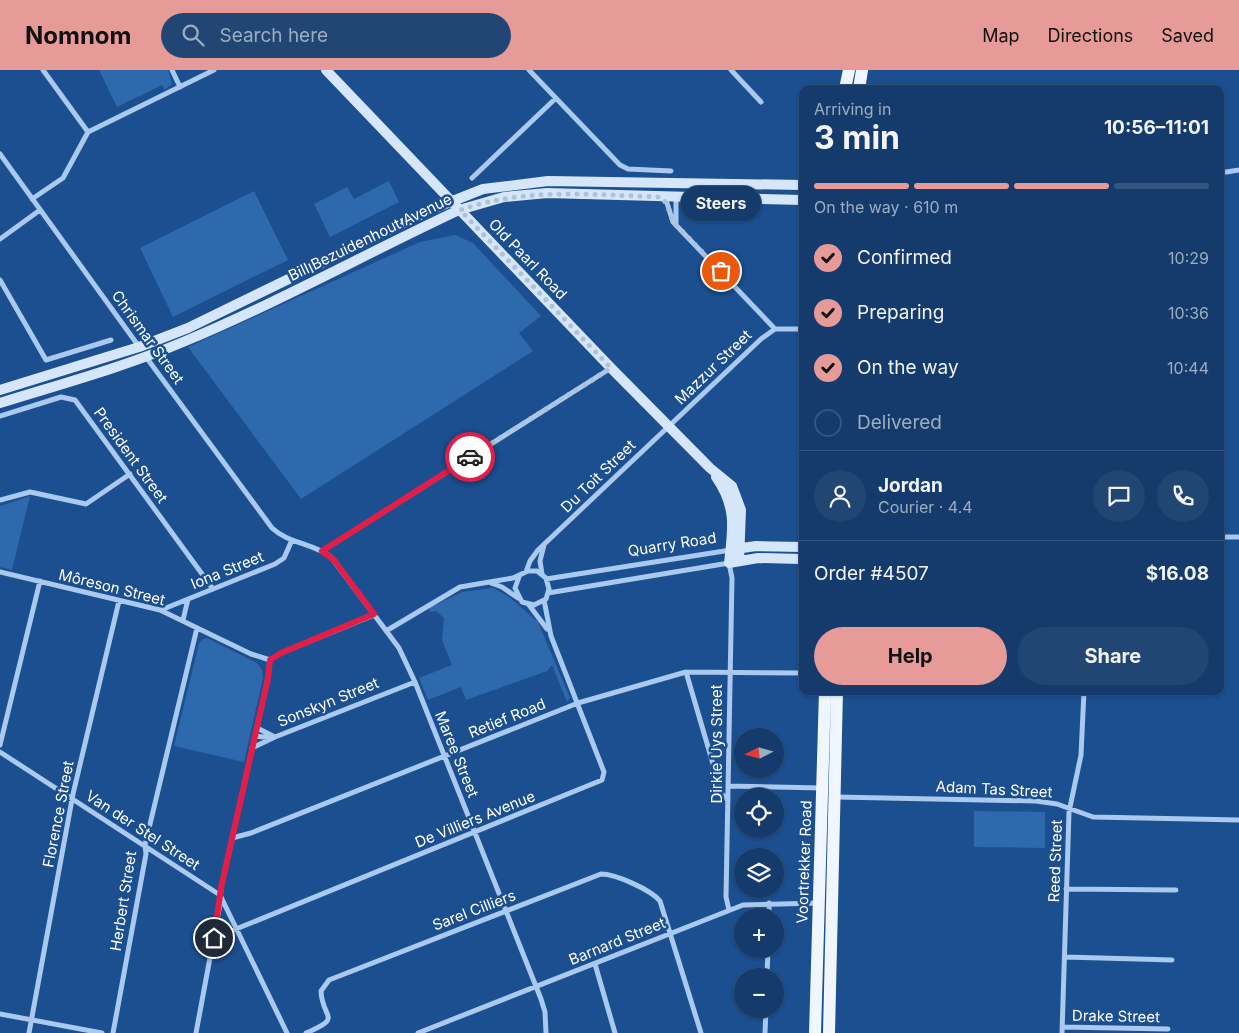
<!DOCTYPE html>
<html lang="en">
<head>
<meta charset="utf-8">
<style>
  body { margin:0; font-family:Inter,sans-serif; background:#214673; color:#f1f3f6; height:100vh; display:flex; flex-direction:column; font-size:19px; white-space:nowrap }
  * { box-sizing:border-box; margin:0 }
  p { font-size:16px; color:#9dadc1 }
  .icon { flex:none; width:28px; height:28px; fill:none; stroke:currentColor; stroke-width:2; stroke-linecap:round; stroke-linejoin:round }
  .map { position:relative; flex:1; overflow:hidden }
  .drawer { position:absolute; left:799px; top:15px; width:425px; height:610px; display:flex; flex-direction:column; background:#143b6b; border-radius:10px; box-shadow:0 1px 4px #0004,0 0 0 1px #33557e }
  .drawer>* { flex:none }
  .needle { width:32px; rotate:264deg }
  .fabs { position:absolute; left:734px; top:658px; display:grid; gap:10px }
  .fabs a { display:grid; place-items:center; width:50px; height:50px; border-radius:50%; background:#143b6b; box-shadow:0 1px 4px #0004,0 0 0 1px #33557e; font-size:25px }
  .pin { position:absolute; display:grid; place-items:center; width:42px; height:42px; color:#fff; margin:-21px; border:2px solid #fff; border-radius:50%; box-shadow:0 1px 5px #0007 }
  .courier { position:absolute; display:grid; place-items:center; width:50px; height:50px; margin:-25px; border:4px solid #e11d48; border-radius:50%; background:#fff; color:#222; box-shadow:0 1px 6px #0007 }
  .bubble { position:absolute; height:35px; border-radius:18px; background:#143b6b; box-shadow:0 1px 4px #0004,0 0 0 1px #33557e; font-size:16px; font-weight:700; line-height:35px; text-align:center }
  .head em { font-style:normal; font-weight:700 }
  .head div { display:flex; flex-direction:column-reverse }
  .head { display:flex; align-items:center; justify-content:space-between; height:85px; padding:0 15px }
  h1 { font-size:32px; font-weight:700; line-height:38px }
  .bar { display:grid; grid-template-columns:repeat(4,1fr); gap:8px 5px; align-content:center; height:60px; padding:0 15px }
  .bar i { height:6px; border-radius:4px; background:#33557e }
  .bar .current { background:#e69b98 }
  .bar p { grid-column:span 4 }
  .line { display:flex; align-items:center; gap:12px; padding:0 15px; border-top:1px solid #33557e }
  .line div { flex:1 }
  .round { display:grid; place-items:center; flex:none; width:52px; height:52px; border-radius:26px; background:#214673 }
  ol { padding:0 15px; list-style:none }
  li { display:flex; align-items:center; gap:15px; height:55px }
  li p { margin-inline-start:auto }
  li .icon { padding:5px; border-radius:50%; background:#e69b98; color:#111; stroke-width:4 }
  li:last-child { color:#9dadc1 }
  li i { width:28px; height:28px; border:2px solid #33557e; border-radius:50% }
  .action { display:flex; gap:10px; margin-top:auto; padding:10px 15px }
  .action a { flex:1; height:58px; border-radius:30px; background:#e69b98; color:#111; font-size:20px; font-weight:700; line-height:58px; text-align:center }
  .action a+a { background:#214673; color:#f1f3f6 }
  header { display:flex; align-items:center; gap:30px; box-sizing:border-box; height:70px; padding:0 25px; background:#e69b98; color:#111 }
  header strong { font-size:24px }
  nav { display:flex; gap:28px; margin-inline-start:auto; font-size:18px }
  .search { width:350px; height:45px; background:#214673; display:flex; align-items:center; gap:12px; box-sizing:border-box; padding:0 18px; border-radius:28px; color:#9dadc1; font-size:19px }
  .map>svg:first-child { display:block }
  .green { fill:#2e69ad }
  .lines { fill:none; stroke-linecap:round; stroke-linejoin:round }
  .street { stroke:#a9c9ee; stroke-width:5 }
  .secondary { stroke:#d6e6fa; stroke-width:10 }
  .primary { stroke:#f0f6ff; stroke-width:12 }
  .done { stroke:#afc1d8; stroke-width:5; stroke-dasharray:0 9 }
  .route { stroke:#e11d48; stroke-width:6 }
  .labels { text-anchor:middle; dominant-baseline:central; stroke-width:5; stroke-linejoin:round; paint-order:stroke }
  .street-label { font-size:15px; fill:#fff; stroke:#1b4f8f }
</style>
</head>
<body>
<header>
<strong>Nomnom</strong>
<div class="search"><svg class="icon" aria-label="search" viewBox="0 0 24 24"><circle cx="10" cy="10" r="6"/><path d="M15 15l6 6"/></svg>Search here</div>
<nav><a>Map</a><a>Directions</a><a>Saved</a></nav>
</header>
<div class="map">
<svg width="1239" height="963" viewBox="0 0 1239 963">
  <rect width="100%" height="100%" fill="#1b4f8f"/>
  <path class="green" d="M99,0H168L172,14L165,20L162,15L117,37Z
    M389,111L399,132L330,167L314,134L347,117L354,129Z
    M254,121L288,190L173,247L140,178Z
    M455,165L473,173L541,246L519,263L533,281L301,429L188,277L420,172Z
    M30,426L12,500L0,497V436Z
    M493,518L508,526L538,552L570,628L567,632L552,595L547,601L466,630L461,617L428,630L419,608L452,595L442,570L444,548L436,541L430,542L429,538L462,522Z
    M207,568L257,593L262,600L263,608L244,692L174,676L199,573L203,569Z
    M974,741L1045,742V778L974,777Z"/>
  <g class="lines">
    <path class="street" d="M43,0L88,62
      M172,0L180,17
      M529,0L620,95L628,99L671,101
      M731,0L761,32
      M0,84L140,278
      M1220,103L1239,100
      M472,108L556,28
      M661,127L667,133L673,152L775,259H802
      M676,128V155
      M32,129L63,108L88,62L214,0
      M0,169L40,140
      M0,210L46,290L111,270
      M146,287L272,458C289,474 313,473 331,487L399,578L415,612L541,929L545,942L546,963
      M0,346L61,327L75,330L213,519
      M0,430L30,422L86,434L130,404
      M1220,467H1239
      M322,481L611,298
      M0,502L160,540L251,584L270,590
      M526,502L530,491L538,480L761,269L775,259
      M542,504L540,491L544,475
      M546,509L731,480
      M491,513L502,517L518,528
      M548,523L729,493L732,508L726,827L729,840
      M529,535L547,559
      M161,540L275,494L284,488L292,470
      M183,550L188,529
      M386,561L460,517L513,508L528,501H537L546,508L549,519L546,529L534,535L522,532L515,518L519,507
      M270,590L281,583L374,545
      M686,602L721,721L723,726L728,730
      M257,658L275,667
      M255,666L272,668
      M0,675L40,511
      M252,678L275,667L415,612
      M0,682L220,825L287,963
      M728,716L822,718
      M836,727L1036,731L1057,734L1093,747L1239,750
      M232,768L251,763L578,633L686,602L802,603
      M1066,819L1176,820
      M769,846V833
      M214,868L602,710L604,702L551,566L544,530
      M1065,887L1172,890
      M595,894L615,963
      M767,906L768,879
      M0,944L102,963
      M1062,957L1168,959
      M29,963L73,724L119,531
      M113,963L146,784L145,775L197,558
      M196,963L220,834L221,818L268,608L270,590
      M306,963C344,947 322,949 321,921L329,910L601,804C616,804 651,820 660,831L701,963
      M418,963L743,835L818,833
      M765,963L766,939
      M1062,963L1069,742L1081,685L1084,621"/>
    <path class="secondary" d="M326,0L611,298L710,398L732,416L741,440L739,491
      M0,320L139,277L188,258L430,140L483,119L548,111L802,115
      M0,333C61,314 124,297 183,272C277,233 367,183 459,140L504,127L547,123L802,130
      M716,407C737,437 733,459 729,493L758,488L802,489
      M736,479L756,476L802,477"/>
    <path class="primary" d="M845,19L849,0
      M859,19L862,0
      M815,963L825,621
      M829,963L837,621"/>
  </g>
  <g class="lines">
    <path class="done" d="M470,387L611,298L460,140C526,117 593,125 661,127L667,134L673,152L721,201"/>
    <path class="route" d="M214,868L221,818L268,608L270,590L281,583L374,544L334,490L322,481L470,387"/>
  </g>
  <g class="labels">
    <g class="street-label">
      <text transform="translate(370 167) rotate(-26)">Bill Bezuidenhout Avenue</text>
      <text transform="translate(528 189) rotate(46)">Old Paarl Road</text>
      <text transform="translate(148 267) rotate(54)">Chrismar Street</text>
      <text transform="translate(713 297) rotate(-44)">Mazzur Street</text>
      <text transform="translate(131 385) rotate(54)">President Street</text>
      <text transform="translate(598 406) rotate(-44)">Du Toit Street</text>
      <text transform="translate(672 474) rotate(-9)">Quarry Road</text>
      <text transform="translate(227 500) rotate(-22)">Iona Street</text>
      <text transform="translate(112 517) rotate(14)">Môreson Street</text>
      <text transform="translate(328 632) rotate(-22)">Sonskyn Street</text>
      <text transform="translate(507 648) rotate(-22)">Retief Road</text>
      <text transform="translate(716 674) rotate(-90)">Dirkie Uys Street</text>
      <text transform="translate(457 684) rotate(68)">Maree Street</text>
      <text transform="translate(994 719) rotate(3)">Adam Tas Street</text>
      <text transform="translate(58 744) rotate(-79)">Florence Street</text>
      <text transform="translate(475 749) rotate(-22)">De Villiers Avenue</text>
      <text transform="translate(143 760) rotate(33)">Van der Stel Street</text>
      <text transform="translate(1055 791) rotate(-88)">Reed Street</text>
      <text transform="translate(804 792) rotate(-88)">Voortrekker Road</text>
      <text transform="translate(123 831) rotate(-81)">Herbert Street</text>
      <text transform="translate(474 840) rotate(-21)">Sarel Cilliers</text>
      <text transform="translate(617 871) rotate(-22)">Barnard Street</text>
      <text transform="translate(1116 946) rotate(1)">Drake Street</text>
    </g>
  </g>
</svg>
<div class="fabs">
<a><svg class="needle" viewBox="-14 -14 28 28"><path d="M0-13l5 13h-10z" fill="#e53935"/><path d="M0 13l5-13h-10z" fill="#9dadc1"/></svg></a>
<a><svg class="icon" aria-label="locate" viewBox="0 0 24 24"><circle cx="12" cy="12" r="6"/><path d="M12 2v4M12 18v4M2 12h4M18 12h4"/></svg></a>
<a><svg class="icon" aria-label="layers" viewBox="0 0 24 24"><path d="M12 4l9 5-9 5-9-5zM3 14l9 5 9-5"/></svg></a>
<a>+</a>
<a>−</a>
</div>
<div class="pin" style="left:721px;top:201px;background:#ea580c"><svg class="icon" aria-label="bag" viewBox="0 0 24 24"><path d="M5 8h14l-1 12H6zM9 8a3 3 0 0 1 6 0"/></svg></div>
<div class="pin" style="left:214px;top:868px;background:#1f2937"><svg class="icon" aria-label="home" viewBox="0 0 24 24"><path d="M3 11l9-7 9 7M6 9v11h12V9"/></svg></div>
<div class="courier" style="left:470px;top:387px"><svg class="icon" aria-label="car" viewBox="0 0 24 24"><path d="M5 17H2v-5l4-1 3-4h7l3 4 3 1v5h-3M9 17h6M6 11h13"/><circle cx="7" cy="17" r="2"/><circle cx="17" cy="17" r="2"/></svg></div>
<div class="bubble" style="left:681px;top:116px;width:80px">Steers</div>
<section class="drawer">
<div class="head"><div><h1>3 min</h1><p>Arriving in</p></div><em>10:56–11:01</em></div>
<div class="bar"><i class="current"></i><i class="current"></i><i class="current"></i><i></i><p>On the way · 610 m</p></div>
<ol>
<li><svg class="icon" aria-label="check" viewBox="0 0 24 24"><path d="M5 12l5 5 9-10"/></svg>Confirmed<p>10:29</p></li>
<li><svg class="icon" aria-label="check" viewBox="0 0 24 24"><path d="M5 12l5 5 9-10"/></svg>Preparing<p>10:36</p></li>
<li><svg class="icon" aria-label="check" viewBox="0 0 24 24"><path d="M5 12l5 5 9-10"/></svg>On the way<p>10:44</p></li>
<li><i></i>Delivered</li>
</ol>
<div class="line" style="height:90px"><a class="round"><svg class="icon" aria-label="person" viewBox="0 0 24 24"><circle cx="12" cy="8" r="4"/><path d="M4 21q1-7 8-7t8 7"/></svg></a><div><b>Jordan</b><p>Courier · 4.4</p></div><a class="round"><svg class="icon" aria-label="chat" viewBox="0 0 24 24"><path d="M4 5h16v11H9l-5 4z"/></svg></a><a class="round"><svg class="icon" aria-label="phone" viewBox="0 0 24 24"><path d="M5 4h4l2 5-3 2q2 4 5 5l2-3 5 2v4C11 20 4 13 5 4z"/></svg></a></div>
<div class="line" style="height:65px"><div>Order #4507</div><b>$16.08</b></div>
<div class="action"><a>Help</a><a>Share</a></div>
</section>
</div>
</body>
</html>
